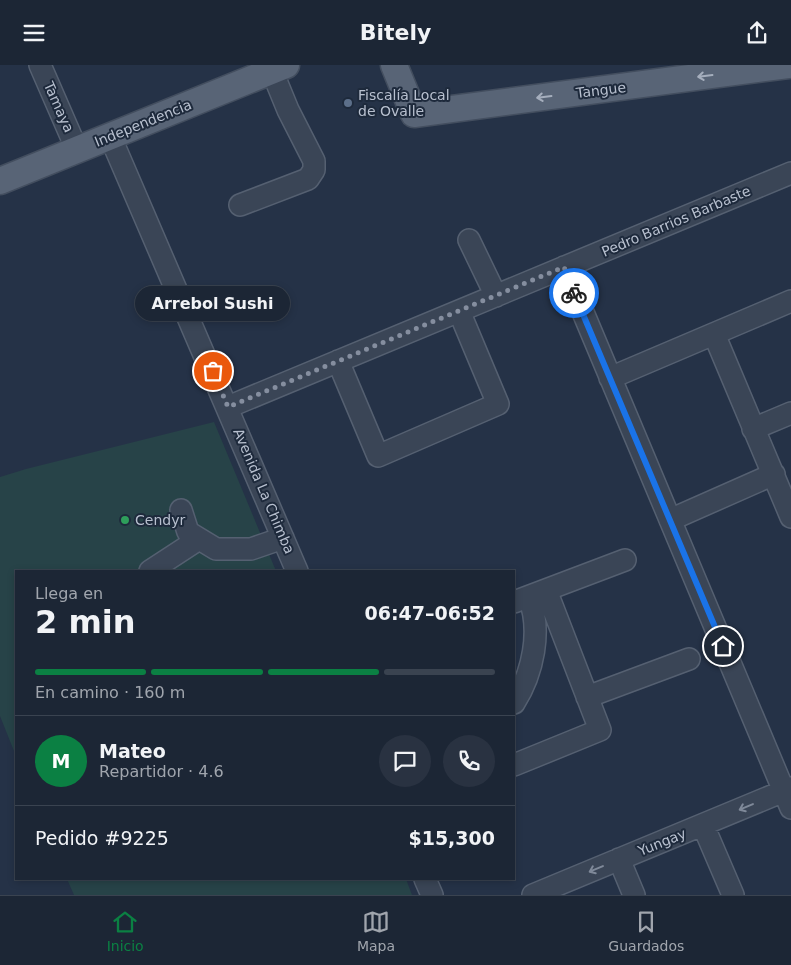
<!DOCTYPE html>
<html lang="es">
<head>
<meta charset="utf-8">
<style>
  body { margin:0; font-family:"DejaVu Sans",sans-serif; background:#293241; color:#f1f3f6; height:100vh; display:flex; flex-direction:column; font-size:19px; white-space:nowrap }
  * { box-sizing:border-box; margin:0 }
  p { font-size:16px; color:#a0a5ad }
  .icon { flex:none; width:28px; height:28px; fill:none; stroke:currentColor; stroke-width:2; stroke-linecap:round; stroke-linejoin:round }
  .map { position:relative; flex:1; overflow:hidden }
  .details { position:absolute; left:15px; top:505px; width:500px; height:310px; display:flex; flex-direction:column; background:#1c2635; border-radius:0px; box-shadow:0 2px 8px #0003,0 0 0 1px #3a4350 }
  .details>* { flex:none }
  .pin { position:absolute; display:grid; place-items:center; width:42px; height:42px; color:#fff; margin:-21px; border:2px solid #fff; border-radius:50%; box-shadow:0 1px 5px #0007 }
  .courier { position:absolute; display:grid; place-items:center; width:50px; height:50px; margin:-25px; border:4px solid #1a73e8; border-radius:50%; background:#fff; color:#222; box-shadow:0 1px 6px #0007 }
  .bubble { position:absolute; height:35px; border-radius:18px; background:#1c2635; box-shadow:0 2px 8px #0003,0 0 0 1px #3a4350; font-size:16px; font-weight:600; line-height:35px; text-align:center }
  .head em { font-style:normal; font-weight:600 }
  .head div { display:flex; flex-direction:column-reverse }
  .head { display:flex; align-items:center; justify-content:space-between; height:85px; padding:0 20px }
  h1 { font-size:32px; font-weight:600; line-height:38px }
  .bar { display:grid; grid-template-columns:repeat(4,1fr); gap:8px 5px; align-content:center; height:60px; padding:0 20px }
  .bar i { height:6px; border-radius:4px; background:#3a4350 }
  .bar .selected { background:#0b8043 }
  .bar p { grid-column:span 4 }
  .line { display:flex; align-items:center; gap:12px; padding:0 20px; border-top:1px solid #3a4350 }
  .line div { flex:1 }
  .round { display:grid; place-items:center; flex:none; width:52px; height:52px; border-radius:26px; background:#293241 }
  header { display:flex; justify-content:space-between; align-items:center; height:65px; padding:0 20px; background:#1c2635; font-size:22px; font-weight:600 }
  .tabs { display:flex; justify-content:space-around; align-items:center; height:70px; border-top:1px solid #3a4350; background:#1c2635; font-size:14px; color:#a0a5ad }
  .tabs a { display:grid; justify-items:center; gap:2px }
  .tabs .selected { color:#0b8043 }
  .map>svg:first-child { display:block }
  .green { fill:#274348 }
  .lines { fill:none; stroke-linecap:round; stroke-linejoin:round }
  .minor-casing { stroke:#556071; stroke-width:24 }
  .major-casing { stroke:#434e5f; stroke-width:29 }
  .minor { stroke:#3a4556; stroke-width:21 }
  .major { stroke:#586476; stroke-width:26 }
  .oneway { stroke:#a5aebd }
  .oneway2 { stroke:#7f8999 }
  .done { stroke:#858e9f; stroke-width:5; stroke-dasharray:0 9 }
  .route { stroke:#1a73e8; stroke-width:6 }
  .service-dot { fill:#5c6f8a; stroke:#1e2a3c; stroke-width:2 }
  .leisure-dot { fill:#2e9e5b; stroke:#1e2a3c; stroke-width:2 }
  .labels { text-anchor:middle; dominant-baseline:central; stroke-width:4; stroke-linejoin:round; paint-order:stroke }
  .street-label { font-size:14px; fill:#b8c0cf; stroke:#1e2a3c }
  .poi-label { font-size:14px; fill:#b8c0cf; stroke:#1e2a3c; text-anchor:start }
</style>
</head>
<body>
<header><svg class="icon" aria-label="menu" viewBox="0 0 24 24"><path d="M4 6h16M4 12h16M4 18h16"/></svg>Bitely<svg class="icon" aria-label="share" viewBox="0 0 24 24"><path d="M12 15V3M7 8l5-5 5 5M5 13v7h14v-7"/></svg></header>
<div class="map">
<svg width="791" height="830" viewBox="0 0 791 830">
  <rect width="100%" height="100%" fill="#253247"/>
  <path class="green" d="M214,357L276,506H16V691L0,651V412L26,404Z
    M67,814H406L412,830H74Z"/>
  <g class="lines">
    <defs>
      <path id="minor" d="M40,0L77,85
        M110,71L297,506
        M240,140L308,114L314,105V96L288,45L272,6
        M469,175L496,231
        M564,202L791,743
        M714,269L791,452
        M338,296L378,391L498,339L459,246
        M610,313L791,236
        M228,342L791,108
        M753,364L791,348
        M181,445L188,467L216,484H251L283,473
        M670,455L774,409
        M150,506L199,474
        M514,537L625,495
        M587,632L689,594
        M514,638C533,608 542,566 529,532
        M514,700L600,665L546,525
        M703,760L733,830
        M619,794L634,830
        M425,814L432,830
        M533,830L791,723"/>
      <path id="major" d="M394,0L414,49L788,0
        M0,116L286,0"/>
    </defs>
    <use href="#minor" class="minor-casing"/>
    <use href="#major" class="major-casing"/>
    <use href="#minor" class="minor"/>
    <use href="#major" class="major"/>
  </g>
  <defs><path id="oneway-shaft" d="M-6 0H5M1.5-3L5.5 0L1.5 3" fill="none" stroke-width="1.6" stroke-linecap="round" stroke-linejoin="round" transform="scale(1.25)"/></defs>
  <g class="oneway">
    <use href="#oneway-shaft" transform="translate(705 11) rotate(173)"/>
    <use href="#oneway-shaft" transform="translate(544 32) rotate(173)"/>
  </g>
  <g class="oneway2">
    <use href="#oneway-shaft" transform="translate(746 742) rotate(157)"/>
    <use href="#oneway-shaft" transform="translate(596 804) rotate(157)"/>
  </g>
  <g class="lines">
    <path class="done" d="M213,306L228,342L564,202L574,228"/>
    <path class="route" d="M574,228L723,581"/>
  </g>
  <circle class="service-dot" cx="348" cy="38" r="5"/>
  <circle class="leisure-dot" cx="125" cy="455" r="5"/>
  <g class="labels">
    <g class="street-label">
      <text transform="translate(601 25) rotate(-7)">Tangue</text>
      <text transform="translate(59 42) rotate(66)">Tamaya</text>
      <text transform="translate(143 58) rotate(-22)">Independencia</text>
      <text transform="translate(676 156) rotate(-23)">Pedro Barrios Barbaste</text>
      <text transform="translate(264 426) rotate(67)">Avenida La Chimba</text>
      <text transform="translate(662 777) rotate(-22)">Yungay</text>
    </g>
    <g class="poi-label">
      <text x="358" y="30">Fiscalía Local<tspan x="358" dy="16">de Ovalle</tspan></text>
      <text x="135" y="455">Cendyr</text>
    </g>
  </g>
</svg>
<div class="pin" style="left:213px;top:306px;background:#ea580c"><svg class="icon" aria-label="bag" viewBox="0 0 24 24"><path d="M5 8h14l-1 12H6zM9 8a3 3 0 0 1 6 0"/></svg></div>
<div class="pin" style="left:723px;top:581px;background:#1f2937"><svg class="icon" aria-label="home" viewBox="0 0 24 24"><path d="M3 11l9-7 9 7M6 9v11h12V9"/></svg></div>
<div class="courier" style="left:574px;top:228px"><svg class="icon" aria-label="bike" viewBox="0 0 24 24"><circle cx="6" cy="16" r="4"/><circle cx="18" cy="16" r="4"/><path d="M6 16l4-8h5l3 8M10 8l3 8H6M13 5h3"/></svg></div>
<div class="bubble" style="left:135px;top:221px;width:155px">Arrebol Sushi</div>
<section class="details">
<div class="head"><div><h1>2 min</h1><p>Llega en</p></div><em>06:47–06:52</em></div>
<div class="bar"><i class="selected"></i><i class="selected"></i><i class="selected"></i><i></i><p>En camino · 160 m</p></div>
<div class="line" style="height:90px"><b class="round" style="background:#0b8043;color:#fff">M</b><div><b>Mateo</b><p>Repartidor · 4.6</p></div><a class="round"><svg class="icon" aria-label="chat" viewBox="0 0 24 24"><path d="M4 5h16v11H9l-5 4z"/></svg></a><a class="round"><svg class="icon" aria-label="phone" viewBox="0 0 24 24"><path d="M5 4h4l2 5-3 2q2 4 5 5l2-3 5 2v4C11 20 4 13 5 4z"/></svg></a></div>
<div class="line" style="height:65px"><div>Pedido #9225</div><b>$15,300</b></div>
</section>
</div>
<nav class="tabs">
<a class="selected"><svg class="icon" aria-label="home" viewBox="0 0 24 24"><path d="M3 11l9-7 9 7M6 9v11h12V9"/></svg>Inicio</a>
<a><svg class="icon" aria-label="map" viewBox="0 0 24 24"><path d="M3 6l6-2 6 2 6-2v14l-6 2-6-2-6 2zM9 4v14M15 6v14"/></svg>Mapa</a>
<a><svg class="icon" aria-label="saved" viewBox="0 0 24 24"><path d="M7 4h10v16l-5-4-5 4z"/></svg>Guardados</a>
</nav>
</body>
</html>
